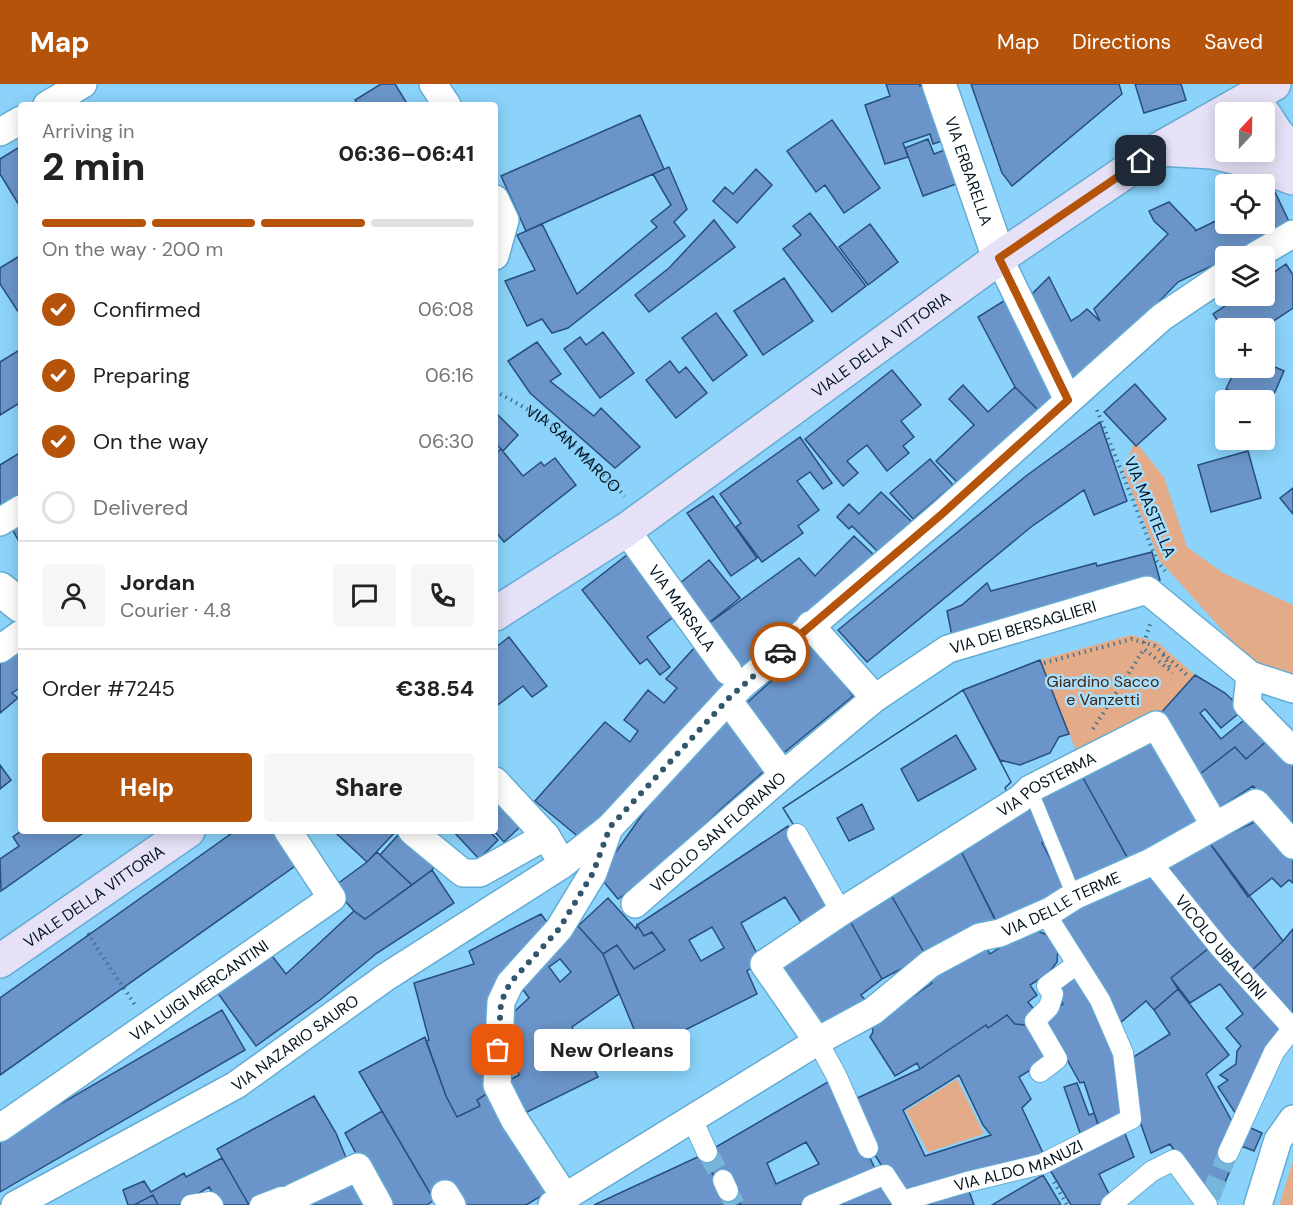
<!DOCTYPE html>
<html lang="en">
<head>
<meta charset="utf-8">
<style>
  body { margin:0; font-family:"DM Sans",sans-serif; background:#f6f6f6; color:#222; height:100vh; display:flex; flex-direction:column; font-size:22px; white-space:nowrap }
  * { box-sizing:border-box; margin:0 }
  p { font-size:20px; color:#767676 }
  .icon { flex:none; width:33px; height:33px; fill:none; stroke:currentColor; stroke-width:2; stroke-linecap:round; stroke-linejoin:round }
  .map { position:relative; flex:1; overflow:hidden }
  .details { position:absolute; left:18px; top:18px; width:480px; height:732px; display:flex; flex-direction:column; background:#fff; border-radius:6px; box-shadow:0 3px 15px #0003 }
  .details>* { flex:none }
  .needle { width:39px; rotate:22deg }
  .controls { position:absolute; left:1215px; top:18px; display:grid; gap:12px }
  .controls a { display:grid; place-items:center; width:60px; height:60px; border-radius:6px; background:#fff; box-shadow:0 3px 15px #0003; font-size:30px }
  .pin { position:absolute; display:grid; place-items:center; width:51px; height:51px; color:#fff; margin:-26px; border-radius:12px; box-shadow:0 3px 9px #0006 }
  .courier { position:absolute; display:grid; place-items:center; width:60px; height:60px; margin:-30px; border:4px solid #b45309; border-radius:50%; background:#fff; color:#222; box-shadow:0 2px 8px #0007 }
  .bubble { position:absolute; height:42px; border-radius:6px; background:#fff; box-shadow:0 3px 15px #0003; font-size:20px; font-weight:800; line-height:42px; text-align:center }
  .summary em { font-style:normal; font-weight:800 }
  .summary div { display:flex; flex-direction:column-reverse }
  .summary { display:flex; align-items:center; justify-content:space-between; height:102px; padding:0 24px }
  h1 { font-size:39px; font-weight:800; line-height:45px }
  .bar { display:grid; grid-template-columns:repeat(4,1fr); gap:9px 6px; align-content:center; height:72px; padding:0 24px }
  .bar i { height:8px; border-radius:4px; background:#e0e0e0 }
  .bar .current { background:#b45309 }
  .bar p { grid-column:span 4 }
  .line { display:flex; align-items:center; gap:15px; padding:0 24px; border-top:2px solid #e0e0e0 }
  .line div { flex:1 }
  .round { display:grid; place-items:center; flex:none; width:63px; height:63px; border-radius:6px; background:#f6f6f6 }
  ol { padding:0 24px; list-style:none }
  li { display:flex; align-items:center; gap:18px; height:66px }
  li p { margin-inline-start:auto }
  li .icon { padding:6px; border-radius:50%; background:#b45309; color:#fff; stroke-width:4 }
  li:last-child { color:#767676 }
  li i { width:33px; height:33px; border:3px solid #e0e0e0; border-radius:50% }
  .primary-button { display:flex; gap:12px; margin-top:auto; padding:12px 24px }
  .primary-button a { flex:1; height:69px; border-radius:6px; background:#b45309; color:#fff; font-size:24px; font-weight:800; line-height:69px; text-align:center }
  .primary-button a+a { background:#f6f6f6; color:#222 }
  header { display:flex; align-items:center; gap:36px; box-sizing:border-box; height:84px; padding:0 30px; background:#b45309; color:#fff }
  header strong { font-size:28px }
  nav { display:flex; gap:33px; margin-inline-start:auto; font-size:21px }
  .map>svg:first-child { display:block }
  .green { fill:#e3ab87 }
  .building { fill:#6b95ca; stroke:#274f7e; stroke-width:1.5; fill-rule:evenodd }
  .lines { fill:none; stroke-linecap:round; stroke-linejoin:round }
  .pedestrian-tunnel { stroke:#76b6da; stroke-width:20; stroke-dasharray:20 10; stroke-linecap:butt }
  .service-casing { stroke:#64acd3; stroke-width:16 }
  .pedestrian-casing { stroke:#64acd3; stroke-width:22 }
  .minor-casing { stroke:#64acd3; stroke-width:30 }
  .tertiary-casing { stroke:#64acd3; stroke-width:36 }
  .secondary-casing { stroke:#64acd3; stroke-width:36 }
  .path { stroke:#45738c; stroke-width:4; stroke-dasharray:1.5 4.5; stroke-linecap:butt }
  .service { stroke:#fff; stroke-width:14 }
  .pedestrian { stroke:#fff; stroke-width:20 }
  .minor { stroke:#fff; stroke-width:27 }
  .tertiary { stroke:#fff; stroke-width:33 }
  .secondary { stroke:#e6e1f6; stroke-width:33 }
  .done { stroke:#31576c; stroke-width:6; stroke-dasharray:0 10.8 }
  .route { stroke:#b45309; stroke-width:8 }
  .labels { text-anchor:middle; dominant-baseline:central; stroke-width:5; stroke-linejoin:round; paint-order:stroke }
  .street-label { font-size:16px; fill:#00141f; stroke:#a6deff }
  .park-label { font-size:16px; fill:#472409; stroke:#a6deff }
</style>
</head>
<body>
<header>
<strong>Map</strong>
<nav><a>Map</a><a>Directions</a><a>Saved</a></nav>
</header>
<div class="map">
<svg width="1293" height="1121" viewBox="0 0 1293 1121">
  <rect width="100%" height="100%" fill="#8bd3fb"/>
  <path class="green" d="M1135,357L1164,393L1187,463L1223,489L1293,521V591L1255,582L1160,477L1123,386Z
    M1131,551L1157,558L1195,591L1159,631L1078,671L1040,576Z
    M957,995L984,1050L928,1068L906,1027Z
    M1293,1077V1121H1280V1119Z"/>
  <path class="building" d="M381,0H395L408,21H358L355,16Z
    M886,0H920V2L926,0L948,55L933,60L930,50L903,59L908,73L885,80L865,21L890,12Z
    M971,0H1119L1122,10L1012,102L1002,89Z
    M1135,0H1181L1186,16L1144,29Z
    M640,31L664,85L526,147L501,92Z
    M832,36L880,104L844,129L825,101L816,108L787,67Z
    M928,55L934,70L955,62L967,96L923,112L905,64Z
    M21,62V119L19,121L0,90V75Z
    M669,83L687,125L674,138L685,152L568,244L552,249L542,235L527,242L505,197L535,186L517,151L542,140L577,210L657,143L651,137L671,121L653,90Z
    M756,85L772,101L737,139L713,117L725,103L733,110Z
    M1275,108L1292,144L1232,172H1226V175L1178,198L1095,283L1066,297L1026,216L1049,193L1071,237L1079,232L1087,225L1100,237L1094,225L1168,150L1154,137L1149,127L1169,118L1196,146L1195,147L1226,132V140H1264V113Z
    M810,129L866,202L832,228L783,165L801,151L793,142Z
    M714,136L735,163L649,228L635,211L669,184Z
    M870,140L898,178L868,201L839,163Z
    M21,171V228L19,229L0,200V184Z
    M1286,180L1293,191V224L1263,244H1226V249L1213,230L1240,212H1264V195Z
    M784,194L813,237L763,271L734,227Z
    M1010,213L1056,310L1039,327L1015,303L978,233Z
    M716,229L747,271L713,297L682,254Z
    M603,248L634,289L600,314L564,265L580,253L586,261Z
    M537,258L561,290L550,297L594,332L601,324L640,363L615,384L530,309L508,277Z
    M21,265V318L0,331V278Z
    M670,277L679,289L686,283L707,309L676,334L646,296Z
    M1264,278L1284,287L1268,324L1264,322V316H1251L1226,305L1236,284H1264Z
    M892,286L921,321L901,337L914,353L903,362L909,369L887,387L867,361L847,377L858,389L843,402L805,355Z
    M1135,300L1166,335L1136,362L1104,328Z
    M963,301L988,328L1015,303L1039,327L959,400L936,377L974,341L949,315Z
    M495,328L518,351L503,367L495,359Z
    M1100,338L1127,417L1094,431L1084,406L1031,443L867,578L838,546L1026,392Z
    M800,353L832,399L823,405L810,388L797,397L819,426L798,442L803,449L762,478L736,443L741,439L720,410Z
    M501,365L523,392L541,378L544,382L555,374L576,401L504,458L495,447V370Z
    M1248,367L1261,414L1211,428L1198,381Z
    M21,368V415L0,427V381Z
    M930,375L953,401L913,435L890,409Z
    M1293,404V430L1280,414Z
    M881,408L912,438L880,470L852,442L849,445L837,433L849,420L859,430Z
    M713,412L757,474L731,492L687,429Z
    M21,431V461L8,438Z
    M854,452L877,474L739,595L704,543L799,474L815,492Z
    M632,467L680,528L647,553L670,583L660,591L647,575L640,580L582,506Z
    M1152,468L1160,496L1030,533L952,552L947,527L962,521L987,499L991,507L1096,479L1097,482Z
    M709,476L740,514L706,541L675,503Z
    M509,553L547,602L532,613L523,602L495,623V564Z
    M814,559L853,612L779,673L741,624Z
    M696,562L730,605L581,755L535,717L605,638L630,658L638,647L624,636L648,606L664,619L677,604L666,595Z
    M21,565L19,590L21,603L12,609L18,614L0,629V577Z
    M1040,576L1069,650L1059,653L1050,669L1020,681L1000,676L963,606Z
    M1195,591L1225,609L1243,626L1221,644L1205,625L1200,629L1221,655L1249,632L1269,655L1246,675L1235,663L1196,693L1159,631Z
    M963,606L1011,698L1005,704L1011,717L842,819L783,724ZM956,651L976,685L918,717L901,685ZM862,720L874,745L849,757L837,734Z
    M963,606L1011,698L1005,704L1011,717L842,819L783,724Z
    M731,632L770,682L721,725L658,786L618,815L599,792L661,704Z
    M1156,652L1206,743L1132,782L1082,692Z
    M1269,655L1293,681V744L1253,702L1215,727L1196,693L1235,663L1246,675Z
    M0,681L11,696L0,705Z
    M1082,692L1132,782L1080,806L1036,712Z
    M495,710L523,740L504,758L494,747Z
    M1031,715L1050,756L1042,759L1069,810L1000,845L959,763Z
    M1259,736L1293,770V799L1289,796L1281,803L1272,794L1248,813L1206,754L1227,738L1235,747Z
    M788,742L838,825L806,846L785,813L741,839L761,877L747,887L757,910L643,967L603,870L617,861L634,885L665,866L652,848L644,852L637,841Z
    M21,747H86L1,807L0,775L19,762L13,753Z
    M235,747H274L298,780L0,991V914Z
    M341,747H396L367,778L337,750Z
    M453,747H489L498,756L479,775Z
    M399,750L436,780L432,786L412,801L380,771Z
    M1206,754L1283,857L1249,889L1162,785Z
    M959,763L995,836L926,872L887,804Z
    M377,768L412,801L365,835L354,827L333,803L367,778Z
    M1151,785L1213,861L1171,894L1178,905L1154,926L1146,917L1120,939L1054,828Z
    M432,786L454,819L377,869L320,916L256,962L217,908L269,868L286,890L354,827L365,835Z
    M887,804L926,872L882,895L848,833Z
    M608,814L636,845L637,841L644,852L652,848L665,866L634,885L617,861L603,870L578,842Z
    M541,830L552,845L489,958L494,1005L477,1016L480,1022L457,1033L446,1012L426,957L429,956L414,899L474,880L469,867Z
    M848,833L882,895L861,911L869,921L819,947L775,884Z
    M578,842L603,870L619,910L572,943L598,993L517,1033L500,1001L519,991L503,938L529,914L517,897ZM560,875L571,888L560,898L549,883Z
    M712,843L724,864L701,877L689,856Z
    M1293,845V930L1249,889L1283,857Z
    M1035,846L1050,852L1058,863L1057,878L1049,889L1030,901L1037,911L1028,918L1033,924L1034,930L1029,939L1024,941L1015,940L1007,931L988,944L986,941L920,985L917,979L895,992L870,953L873,948L872,942L932,899L926,890L983,858L990,870L1020,850Z
    M1213,861L1285,942L1238,1033L1218,1003L1228,996L1220,991L1236,980L1237,967L1241,962L1226,944L1243,930L1220,900L1190,919L1171,894Z
    M1078,889L1121,982L1122,1032L1100,1047L1084,998L1080,999L1043,932L1063,920L1054,903Z
    M1178,905L1229,971L1206,990L1234,1041L1236,1072L1218,1115L1201,1109L1170,1060L1151,1069L1137,1029L1127,977L1170,950L1154,926Z
    M222,926L245,966L0,1108V1055Z
    M1007,931L1015,940L1024,941L1029,939L1050,974L1019,993L1031,1015L1022,1024L1043,1069L901,1112L871,1065L851,1017L920,985L986,941L988,944ZM959,991L983,1041L991,1051L925,1072L903,1026Z
    M425,953L446,1012L457,1033L480,1022L477,1016L494,1005L548,1108L526,1121H464L434,1116L359,988Z
    M833,995L877,1089L800,1121H741L727,1094L718,1099L702,1071ZM806,1058L819,1080L776,1100L767,1079Z
    M1077,999L1089,1031L1094,1029L1099,1042L1080,1049L1064,1003Z
    M314,1012L336,1049L349,1081L256,1121H249L217,1065Z
    M382,1027L434,1116L427,1121H384L345,1049Z
    M1244,1041L1262,1049L1254,1067L1236,1060Z
    M1124,1047L1134,1073L1099,1090L1111,1114L1099,1121H1071L1047,1081Z
    M702,1071L718,1099L733,1106L741,1121H594Z
    M222,1074L249,1121H220L209,1103L179,1121H158L153,1111L134,1121H128L123,1106L144,1097L151,1108L184,1089L186,1093Z
    M1043,1091L1061,1121H992Z
    M880,1094L892,1121H834Z
    M357,1095L373,1121H300Z
    M967,1101L974,1121H908Z
    M153,1111L158,1121H134Z"/>
  <g class="lines">
    <path class="pedestrian-tunnel" d="M707,1068L723,1096
      M728,1107L735,1121
      M1210,1113L1228,1069"/>
    <defs>
      <path id="service" d="M1030,705L1074,812"/>
      <g id="pedestrian">
        <path d="M797,750L841,828"/>
        <path id="s2" d="M1151,778L1220,864L1292,944"/>
        <path d="M818,958L837,993L868,1064"/>
        <path d="M1040,988L1057,975L1035,937L1049,923L1053,910L1047,902L1077,880"/>
        <path d="M692,1035L707,1068"/>
        <path d="M1228,1069L1274,968L1293,944"/>
        <path d="M723,1096L728,1107"/>
        <path d="M191,1121L210,1118L213,1121"/>
        <path d="M260,1121L281,1113H294"/>
        <path id="s3" d="M812,1121L881,1092L885,1091L902,1117L967,1098L1042,1080L1131,1035L1123,969L1100,916L1045,829"/>
        <path d="M1111,1121L1152,1087L1174,1076L1207,1121"/>
      </g>
      <g id="minor">
        <path d="M433,0L447,21"/>
        <path d="M47,21L83,0"/>
        <path d="M0,48L21,36"/>
        <path d="M495,115L505,136L495,172"/>
        <path d="M1255,172L1293,150"/>
        <path d="M999,174L1068,316"/>
        <path d="M0,438L21,425"/>
        <path id="s4" d="M626,446L728,587"/>
        <path d="M810,541L875,614"/>
        <path d="M0,565L21,550"/>
        <path d="M1250,591L1247,620L1293,667"/>
        <path id="s5" d="M783,691L875,614L948,565L1147,506L1250,591L1293,605"/>
        <path d="M495,697L546,752L555,767"/>
        <path d="M412,747L463,789H480L546,752"/>
        <path id="s6" d="M635,820L783,691L728,616"/>
        <path id="s7" d="M818,958L764,880L841,828L1020,715L1030,705L1156,641L1215,742"/>
        <path id="s8" d="M0,1044L332,814L288,747"/>
        <path d="M445,1110L452,1121"/>
        <path d="M294,1113L358,1083L379,1121"/>
        <path d="M565,1113L514,1035L497,1001L501,918L510,899L559,845L593,789L609,744"/>
        <path id="s9" d="M15,1121L236,1001L386,893L563,780L610,743L740,603L942,430L1162,233L1226,190"/>
        <path id="s10" d="M552,1121L823,954L873,927L930,880L980,853L1000,849L1052,826L1074,812L1151,778L1256,719L1293,761"/>
        <path d="M1258,1121L1278,1056L1293,1035"/>
      </g>
      <g id="tertiary">
        <path id="s11" d="M939,0L999,174"/>
        <path d="M0,505L21,522"/>
      </g>
      <g id="secondary">
        <path d="M1264,30L1275,47L1293,69"/>
        <path d="M1159,65L1212,68L1242,75L1293,94"/>
        <path id="s12" d="M495,530L626,446L999,174L1159,65L1274,0"/>
        <path id="s13" d="M0,877L188,747"/>
      </g>
    </defs>
    <use href="#service" class="service-casing"/>
    <use href="#pedestrian" class="pedestrian-casing"/>
    <use href="#minor" class="minor-casing"/>
    <use href="#tertiary" class="tertiary-casing"/>
    <use href="#secondary" class="secondary-casing"/>
    <g class="path">
      <path id="s1" d="M495,307L550,338L625,412"/>
      <path d="M1097,326L1157,477L1165,487"/>
      <path d="M1144,559L1150,540"/>
      <path d="M1163,571L1171,585"/>
      <path d="M1044,579L1132,555L1155,562L1188,592"/>
      <path d="M1093,645L1144,565L1173,589"/>
      <path d="M88,849L98,865"/>
      <path d="M97,864L135,921"/>
      <path d="M1054,1098L1067,1121"/>
    </g>
    <use href="#service" class="service"/>
    <use href="#pedestrian" class="pedestrian"/>
    <use href="#minor" class="minor"/>
    <use href="#tertiary" class="tertiary"/>
    <use href="#secondary" class="secondary"/>
  </g>
  <g class="lines">
    <path class="done" d="M498,966L501,918L510,899L559,845L593,789L610,743L728,615L780,568"/>
    <path class="route" d="M780,568L942,430L1068,316L999,174L1141,77"/>
  </g>
  <g class="labels">
    <g class="street-label">
      <text stroke="none"><textPath href="#s11" startOffset="92">VIA ERBARELLA</textPath></text>
      <text stroke="none"><textPath href="#s12" startOffset="471">VIALE DELLA VITTORIA</textPath></text>
      <text stroke="none"><textPath href="#s1" startOffset="98">VIA SAN MARCO</textPath></text>
      <text transform="translate(1150 423) rotate(67)">VIA MASTELLA</text>
      <text stroke="none"><textPath href="#s4" startOffset="96">VIA MARSALA</textPath></text>
      <text stroke="none"><textPath href="#s5" startOffset="286">VIA DEI BERSAGLIERI</textPath></text>
      <text stroke="none"><textPath href="#s7" startOffset="430">VIA POSTERMA</textPath></text>
      <text stroke="none"><textPath href="#s6" startOffset="110">VICOLO SAN FLORIANO</textPath></text>
      <text stroke="none"><textPath href="#s13" startOffset="114">VIALE DELLA VITTORIA</textPath></text>
      <text stroke="none"><textPath href="#s10" startOffset="594">VIA DELLE TERME</textPath></text>
      <text stroke="none"><textPath href="#s2" startOffset="110">VICOLO UBALDINI</textPath></text>
      <text stroke="none"><textPath href="#s8" startOffset="242">VIA LUIGI MERCANTINI</textPath></text>
      <text stroke="none"><textPath href="#s9" startOffset="324">VIA NAZARIO SAURO</textPath></text>
      <text stroke="none"><textPath href="#s3" startOffset="232">VIA ALDO MANUZI</textPath></text>
    </g>
    <g class="park-label">
      <text x="1103" y="597">Giardino Sacco<tspan x="1103" dy="18">e Vanzetti</tspan></text>
    </g>
  </g>
</svg>
<div class="controls">
<a><svg class="needle" viewBox="-14 -14 28 28"><path d="M0-13l5 13h-10z" fill="#e53935"/><path d="M0 13l5-13h-10z" fill="#767676"/></svg></a>
<a><svg class="icon" aria-label="locate" viewBox="0 0 24 24"><circle cx="12" cy="12" r="6"/><path d="M12 2v4M12 18v4M2 12h4M18 12h4"/></svg></a>
<a><svg class="icon" aria-label="layers" viewBox="0 0 24 24"><path d="M12 4l9 5-9 5-9-5zM3 14l9 5 9-5"/></svg></a>
<a>+</a>
<a>−</a>
</div>
<div class="pin" style="left:498px;top:966px;background:#ea580c"><svg class="icon" aria-label="bag" viewBox="0 0 24 24"><path d="M5 8h14l-1 12H6zM9 8a3 3 0 0 1 6 0"/></svg></div>
<div class="pin" style="left:1141px;top:77px;background:#1f2937"><svg class="icon" aria-label="home" viewBox="0 0 24 24"><path d="M3 11l9-7 9 7M6 9v11h12V9"/></svg></div>
<div class="courier" style="left:780px;top:568px"><svg class="icon" aria-label="car" viewBox="0 0 24 24"><path d="M5 17H2v-5l4-1 3-4h7l3 4 3 1v5h-3M9 17h6M6 11h13"/><circle cx="7" cy="17" r="2"/><circle cx="17" cy="17" r="2"/></svg></div>
<div class="bubble" style="left:534px;top:945px;width:156px">New Orleans</div>
<section class="details">
<div class="summary"><div><h1>2 min</h1><p>Arriving in</p></div><em>06:36–06:41</em></div>
<div class="bar"><i class="current"></i><i class="current"></i><i class="current"></i><i></i><p>On the way · 200 m</p></div>
<ol>
<li><svg class="icon" aria-label="check" viewBox="0 0 24 24"><path d="M5 12l5 5 9-10"/></svg>Confirmed<p>06:08</p></li>
<li><svg class="icon" aria-label="check" viewBox="0 0 24 24"><path d="M5 12l5 5 9-10"/></svg>Preparing<p>06:16</p></li>
<li><svg class="icon" aria-label="check" viewBox="0 0 24 24"><path d="M5 12l5 5 9-10"/></svg>On the way<p>06:30</p></li>
<li><i></i>Delivered</li>
</ol>
<div class="line" style="height:108px"><a class="round"><svg class="icon" aria-label="person" viewBox="0 0 24 24"><circle cx="12" cy="8" r="4"/><path d="M4 21q1-7 8-7t8 7"/></svg></a><div><b>Jordan</b><p>Courier · 4.8</p></div><a class="round"><svg class="icon" aria-label="chat" viewBox="0 0 24 24"><path d="M4 5h16v11H9l-5 4z"/></svg></a><a class="round"><svg class="icon" aria-label="phone" viewBox="0 0 24 24"><path d="M5 4h4l2 5-3 2q2 4 5 5l2-3 5 2v4C11 20 4 13 5 4z"/></svg></a></div>
<div class="line" style="height:78px"><div>Order #7245</div><b>€38.54</b></div>
<div class="primary-button"><a>Help</a><a>Share</a></div>
</section>
</div>
</body>
</html>
